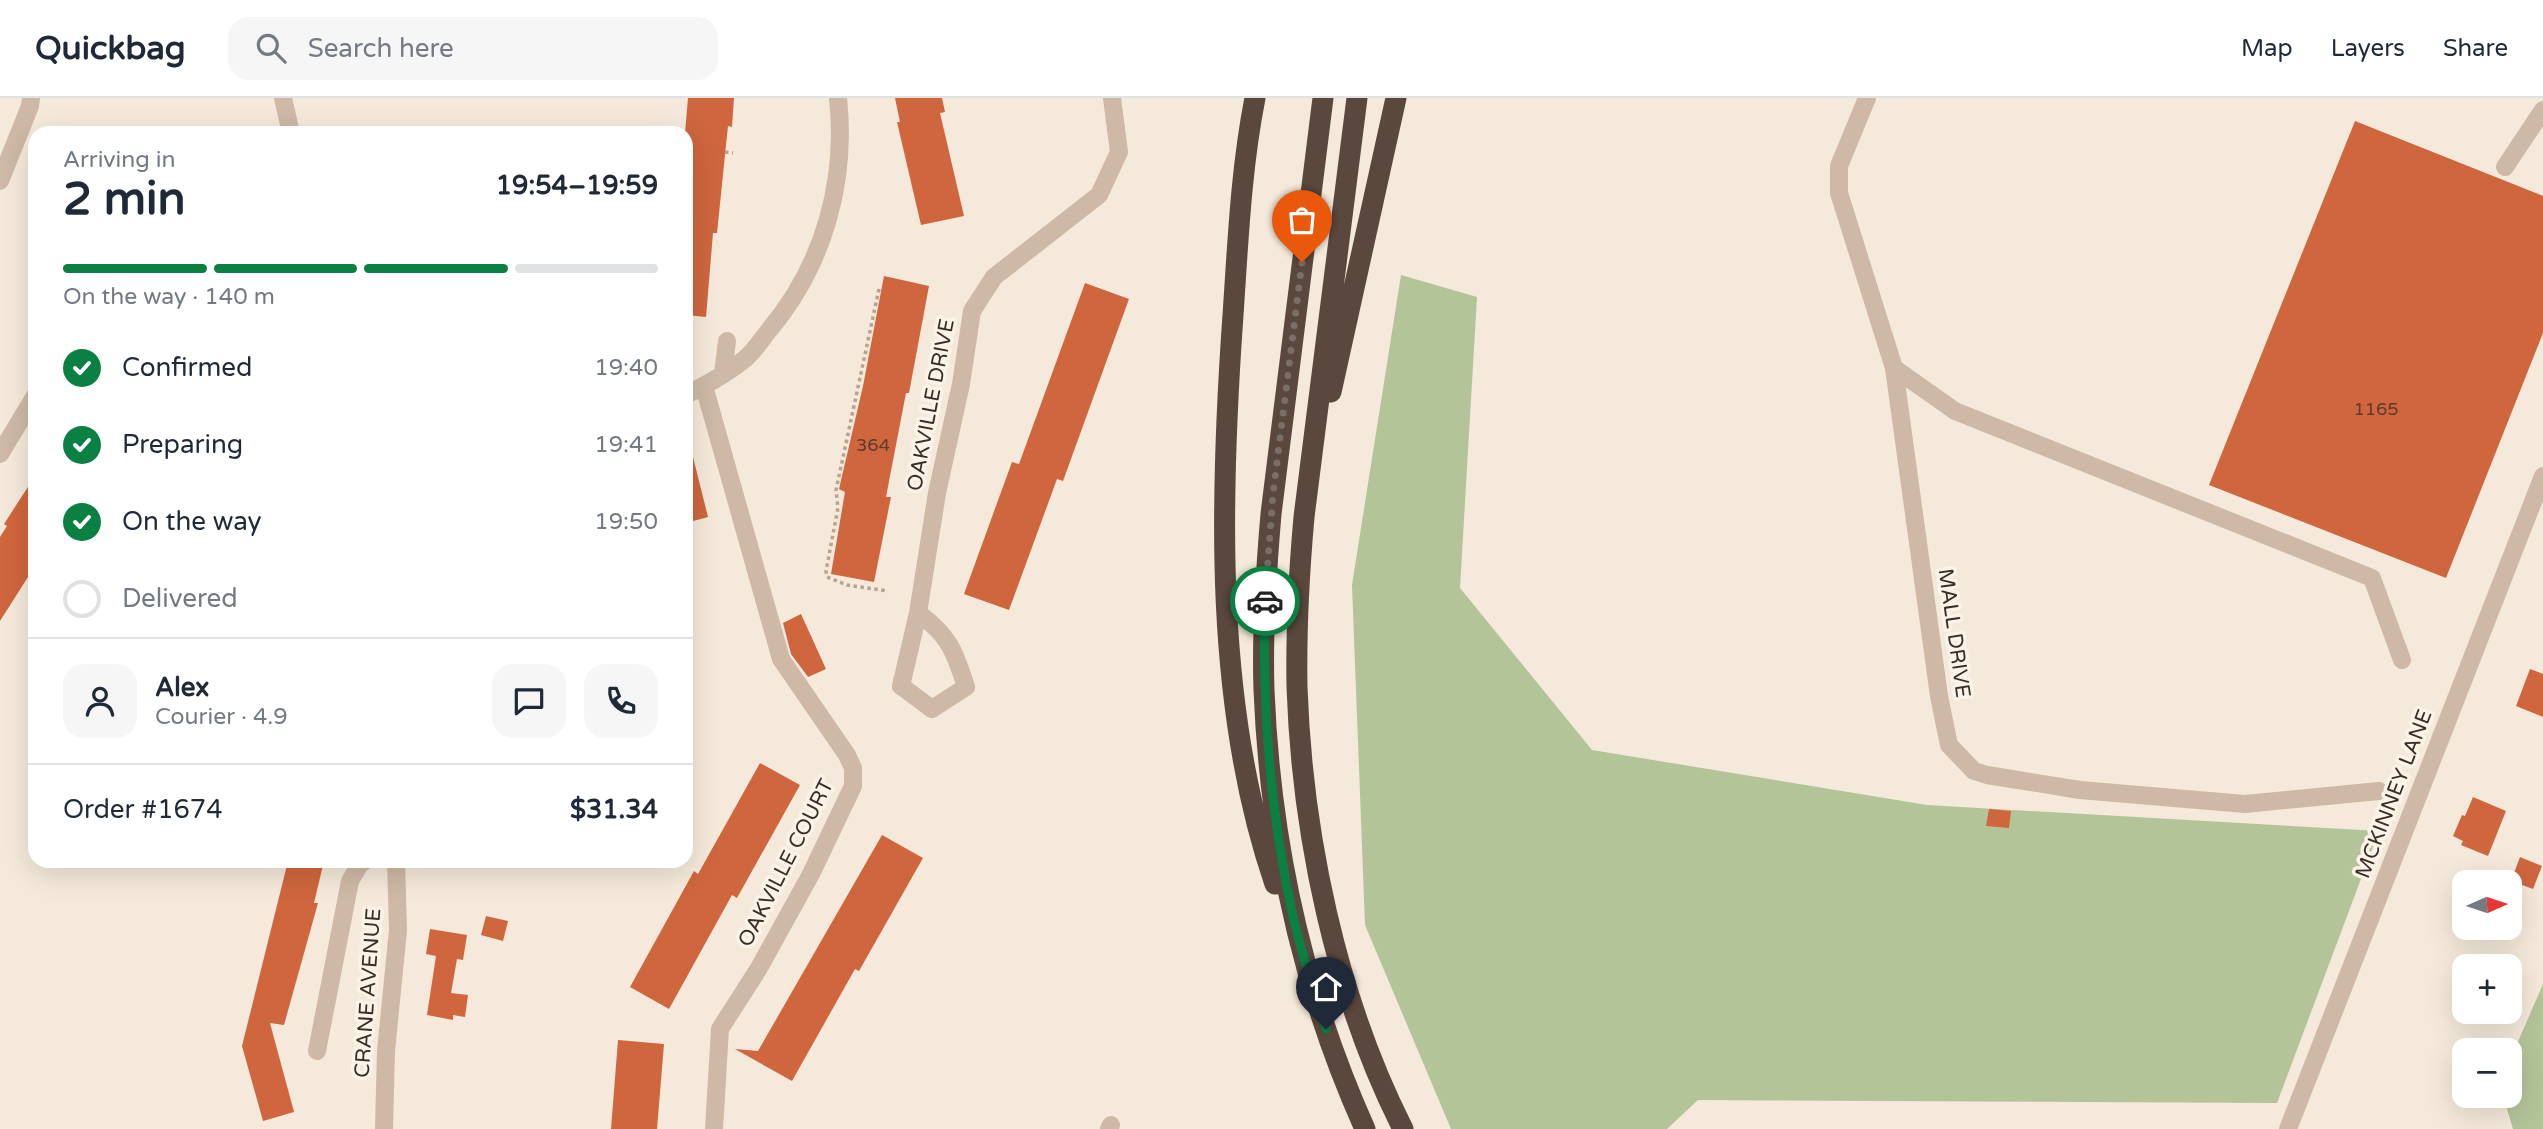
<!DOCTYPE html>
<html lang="en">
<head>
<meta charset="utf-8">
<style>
  body { margin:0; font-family:"Varela Round",sans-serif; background:#f6f6f7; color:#1f2937; height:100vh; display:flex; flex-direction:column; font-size:26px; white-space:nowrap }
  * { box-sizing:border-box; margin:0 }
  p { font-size:23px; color:#747a83 }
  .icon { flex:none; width:38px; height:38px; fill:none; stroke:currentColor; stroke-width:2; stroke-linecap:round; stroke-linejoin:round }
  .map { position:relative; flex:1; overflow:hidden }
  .details { position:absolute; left:28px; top:28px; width:665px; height:742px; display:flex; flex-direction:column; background:#fff; border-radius:21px; box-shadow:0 7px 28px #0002 }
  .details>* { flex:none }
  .needle { width:46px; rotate:87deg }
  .buttons { position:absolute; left:2452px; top:772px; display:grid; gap:14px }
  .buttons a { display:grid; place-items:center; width:70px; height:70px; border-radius:14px; background:#fff; box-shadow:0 7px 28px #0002; font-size:35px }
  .pin { position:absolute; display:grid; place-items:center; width:60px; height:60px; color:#fff; margin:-72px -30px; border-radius:50% 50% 50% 0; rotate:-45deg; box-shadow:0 0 7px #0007 }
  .pin .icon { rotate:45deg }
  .courier { position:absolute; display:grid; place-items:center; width:70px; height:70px; margin:-35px; border:5px solid #0b8043; border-radius:50%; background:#fff; color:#222; box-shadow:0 2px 9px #0007 }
  .head em { font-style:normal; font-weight:800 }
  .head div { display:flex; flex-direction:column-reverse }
  .head { display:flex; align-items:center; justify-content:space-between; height:119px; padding:0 35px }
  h1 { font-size:46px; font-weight:800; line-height:52px }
  .bar { display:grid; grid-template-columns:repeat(4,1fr); gap:10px 7px; align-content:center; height:84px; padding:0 35px }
  .bar i { height:9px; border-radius:5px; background:#e0e1e3 }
  .bar .active { background:#0b8043 }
  .bar p { grid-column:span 4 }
  .line { display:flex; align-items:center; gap:18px; padding:0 35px; border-top:2px solid #e0e1e3 }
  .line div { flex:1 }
  .round { display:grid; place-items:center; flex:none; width:74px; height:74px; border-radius:21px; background:#f6f6f7 }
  ol { padding:0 35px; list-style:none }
  li { display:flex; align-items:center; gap:21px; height:77px }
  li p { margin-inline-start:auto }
  li .icon { padding:7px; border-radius:50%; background:#0b8043; color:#fff; stroke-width:4 }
  li:last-child { color:#747a83 }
  li i { width:38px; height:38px; border:4px solid #e0e1e3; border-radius:50% }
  header { display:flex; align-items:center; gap:42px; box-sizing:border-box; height:98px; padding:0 35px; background:#fff; border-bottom:2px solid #e0e1e3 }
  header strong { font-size:33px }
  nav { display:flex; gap:38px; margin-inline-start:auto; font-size:24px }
  .search { width:490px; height:63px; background:#f6f6f7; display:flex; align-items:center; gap:18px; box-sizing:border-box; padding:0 24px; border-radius:21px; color:#747a83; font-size:26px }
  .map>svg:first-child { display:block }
  .green { fill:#b4c499 }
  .building { fill:#cf663d }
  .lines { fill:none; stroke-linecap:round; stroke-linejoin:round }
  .path { stroke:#b9a38f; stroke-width:3.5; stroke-dasharray:3.5 3.5; stroke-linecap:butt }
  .minor { stroke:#cdb9a5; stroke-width:18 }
  .highway { stroke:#5a473d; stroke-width:21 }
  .done { stroke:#7a6f66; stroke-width:7; stroke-dasharray:0 12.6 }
  .route { stroke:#0b8043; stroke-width:9 }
  .labels { text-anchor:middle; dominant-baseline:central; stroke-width:7; stroke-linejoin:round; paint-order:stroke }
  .number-label { font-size:18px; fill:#5e3b2c }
  .street-label { font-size:21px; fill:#382d27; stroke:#fbf3e7 }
</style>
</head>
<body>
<header>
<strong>Quickbag</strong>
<div class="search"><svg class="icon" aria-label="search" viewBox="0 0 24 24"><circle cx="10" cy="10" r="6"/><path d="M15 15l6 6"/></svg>Search here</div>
<nav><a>Map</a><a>Layers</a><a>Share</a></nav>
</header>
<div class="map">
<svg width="2543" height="1031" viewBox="0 0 2543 1031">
  <rect width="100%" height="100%" fill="#f4e9da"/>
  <path class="green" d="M1401,177L1477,199L1460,490L1592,652L1927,707L2379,733L2277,1005L1698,1002L1667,1031H1451L1365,827L1352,487Z
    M2543,886V1031H2513L2503,998H2510V962Z"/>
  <path class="building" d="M688,0H734L732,29L728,28L717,135H713L706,219L686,217L685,35Z
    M895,0H942L945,14L940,15L964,118L921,127L897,24H900Z
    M2355,23L2543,98V235L2446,480L2209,387Z
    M884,178L929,188L909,295H906L886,399H891L874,484L831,476L845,394L839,391L863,288Z
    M1085,185L1129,201L1063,383L1057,381L1009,512L964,496L1012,364L1019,366Z
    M692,355L708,419L686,425V356Z
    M35,378V468L0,523V439L7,428L4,426Z
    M801,516L826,571L808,579L791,556L783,525Z
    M2530,571L2543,576V619L2516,608Z
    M760,665L800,687L737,800L732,797L669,911L630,889L694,773L698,776Z
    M2473,699L2506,713L2488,758L2461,747L2463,743L2453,738L2462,717L2465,718Z
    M1989,711L2011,713L2009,730L1986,728Z
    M882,737L923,760L859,873L855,871L792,983L735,951L758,953Z
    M2520,759L2542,768L2533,791L2511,783Z
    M288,763H324L314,805H318L284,927L270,925L294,1014L263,1023L242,948Z
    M486,818L508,823L503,843L481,837Z
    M430,831L467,837L463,862L457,861L451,895L468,897L465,919L453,917V922L427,917L436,858L426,856Z
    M618,942L664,946L657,1031H611Z"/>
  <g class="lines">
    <path class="path" d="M725,54L733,55
      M879,191L836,392L838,410L826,473L827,479L847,487L888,493"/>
    <path class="minor" d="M283,0L291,35
      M1867,0L1839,68V95L1894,270L1939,598L1949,647L1974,673L1987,677L2080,692L2245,706L2379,693
      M2505,69L2543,12
      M0,83L30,8L31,0
      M1894,270L1955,313L2372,480L2402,562
      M723,275L727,243
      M704,288L781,561L847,657L853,670V688L811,776L759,870L720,931L714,1031
      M686,297C706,287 728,275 746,260C755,252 762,241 770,231C824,166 847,83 838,0
      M0,356L35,298
      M918,515C949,537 955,554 966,589L932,611L901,588L918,515L937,395L961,286L972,213L994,179L1099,97L1119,54L1112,0
      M317,953L350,783L360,766L365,763
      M384,1031L386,953L398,832L396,763
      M1109,1031L1111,1027
      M2288,1031L2543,378"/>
    <path class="highway" d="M1255,0C1241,71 1238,144 1233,217C1220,401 1214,609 1275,786
      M1323,0L1271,416C1266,474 1262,533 1264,592C1270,743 1303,893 1365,1031
      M1357,0L1304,419C1299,475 1296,532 1297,589C1302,736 1336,899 1403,1031
      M1331,294L1396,0"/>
  </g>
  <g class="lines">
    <path class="done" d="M1265,503L1273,396L1302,164"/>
    <path class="route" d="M1265,503C1262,611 1270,717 1294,823C1303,859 1314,895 1326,931"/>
  </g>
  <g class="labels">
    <g class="number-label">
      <text x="2376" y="311">1165</text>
      <text x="873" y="347">364</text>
    </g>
    <g class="street-label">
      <text transform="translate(931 307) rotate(-79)">OAKVILLE DRIVE</text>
      <text transform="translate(1954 535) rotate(82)">MALL DRIVE</text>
      <text transform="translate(2394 696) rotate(-69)">MCKINNEY LANE</text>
      <text transform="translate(786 765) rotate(-63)">OAKVILLE COURT</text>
      <text transform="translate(368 895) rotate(-86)">CRANE AVENUE</text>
    </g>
  </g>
</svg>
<div class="buttons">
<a><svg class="needle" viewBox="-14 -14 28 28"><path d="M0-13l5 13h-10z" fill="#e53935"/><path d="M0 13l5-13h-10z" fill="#747a83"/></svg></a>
<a>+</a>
<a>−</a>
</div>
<div class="pin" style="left:1302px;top:164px;background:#ea580c"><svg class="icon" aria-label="bag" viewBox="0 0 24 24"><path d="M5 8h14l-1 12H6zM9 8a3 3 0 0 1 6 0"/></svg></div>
<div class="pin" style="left:1326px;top:931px;background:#1f2937"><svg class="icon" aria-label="home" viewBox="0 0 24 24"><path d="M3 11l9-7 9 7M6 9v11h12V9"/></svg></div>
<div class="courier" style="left:1265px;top:503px"><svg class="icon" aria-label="car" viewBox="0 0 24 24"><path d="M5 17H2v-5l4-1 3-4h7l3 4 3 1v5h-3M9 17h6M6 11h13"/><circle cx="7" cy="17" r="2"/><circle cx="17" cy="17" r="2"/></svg></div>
<section class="details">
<div class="head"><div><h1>2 min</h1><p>Arriving in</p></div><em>19:54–19:59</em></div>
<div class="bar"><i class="active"></i><i class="active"></i><i class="active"></i><i></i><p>On the way · 140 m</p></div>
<ol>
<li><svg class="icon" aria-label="check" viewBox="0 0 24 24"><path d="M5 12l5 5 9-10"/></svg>Confirmed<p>19:40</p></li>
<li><svg class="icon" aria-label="check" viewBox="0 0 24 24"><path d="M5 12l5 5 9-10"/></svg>Preparing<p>19:41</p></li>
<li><svg class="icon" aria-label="check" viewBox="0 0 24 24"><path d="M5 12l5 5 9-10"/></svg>On the way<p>19:50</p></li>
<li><i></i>Delivered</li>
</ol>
<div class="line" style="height:126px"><a class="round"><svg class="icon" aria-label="person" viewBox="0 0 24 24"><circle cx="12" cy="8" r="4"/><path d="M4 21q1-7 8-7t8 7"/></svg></a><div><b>Alex</b><p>Courier · 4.9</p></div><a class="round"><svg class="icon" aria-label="chat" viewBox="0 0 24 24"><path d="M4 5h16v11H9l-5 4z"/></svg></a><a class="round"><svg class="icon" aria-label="phone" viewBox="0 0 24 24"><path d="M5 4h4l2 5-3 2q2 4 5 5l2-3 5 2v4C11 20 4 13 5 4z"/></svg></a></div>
<div class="line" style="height:91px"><div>Order #1674</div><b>$31.34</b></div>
</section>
</div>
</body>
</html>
